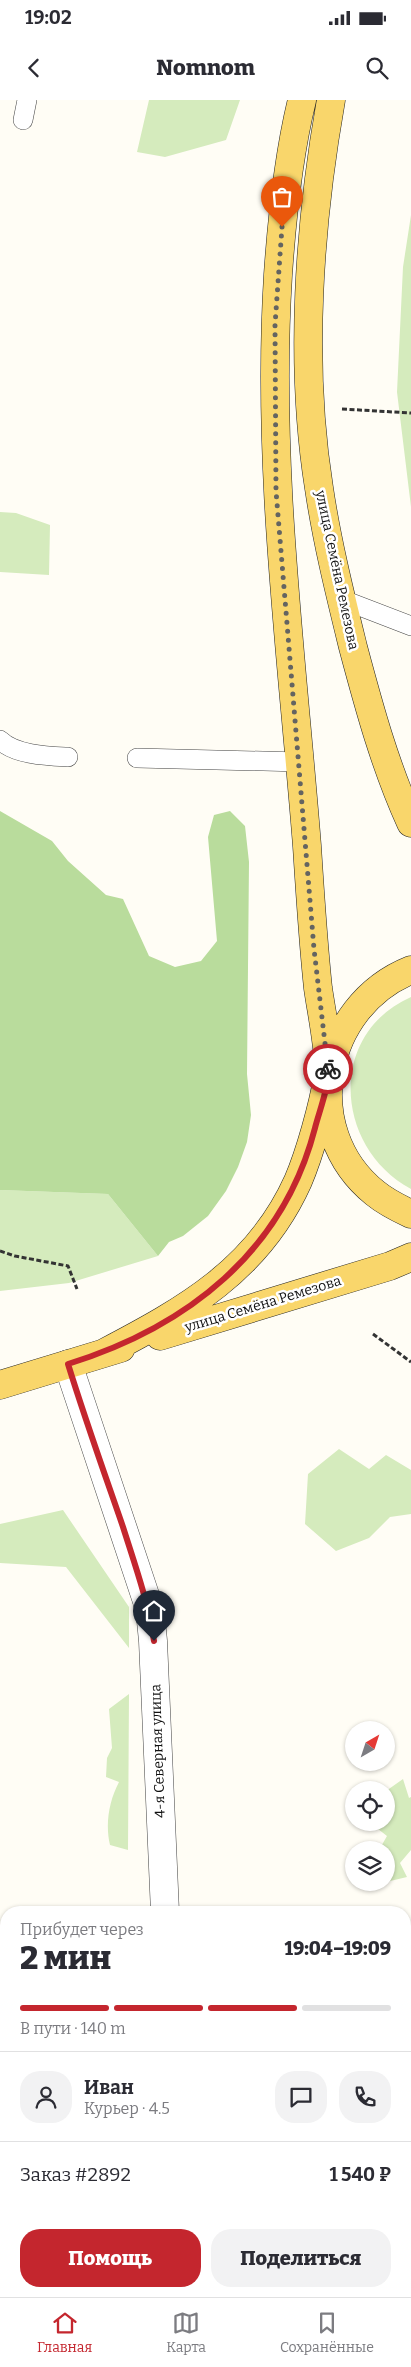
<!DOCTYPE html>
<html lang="ru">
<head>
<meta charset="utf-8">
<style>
  body { margin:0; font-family:Bitter,serif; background:#f2f2f3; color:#2b2b33; height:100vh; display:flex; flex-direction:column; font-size:19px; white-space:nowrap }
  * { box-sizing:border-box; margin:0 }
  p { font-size:16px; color:#7c7c81 }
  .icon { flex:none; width:28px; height:28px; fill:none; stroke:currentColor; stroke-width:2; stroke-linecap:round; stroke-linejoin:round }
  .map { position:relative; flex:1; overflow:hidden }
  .panel { position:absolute; left:0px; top:1806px; width:411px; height:391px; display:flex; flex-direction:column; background:#fff; border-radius:20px 20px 0 0; box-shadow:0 1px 4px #0004 }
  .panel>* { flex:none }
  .needle { width:32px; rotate:39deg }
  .controls { position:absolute; left:345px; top:1621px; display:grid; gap:10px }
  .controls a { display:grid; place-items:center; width:50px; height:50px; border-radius:50%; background:#fff; box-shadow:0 1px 4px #0004; font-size:25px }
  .pin { position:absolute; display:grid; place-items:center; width:42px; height:42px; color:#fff; margin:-51px -21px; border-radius:50% 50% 50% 0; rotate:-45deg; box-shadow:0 0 5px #0007 }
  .pin .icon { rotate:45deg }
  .courier { position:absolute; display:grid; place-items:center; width:50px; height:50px; margin:-25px; border:4px solid #c4262e; border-radius:50%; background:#fff; color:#222; box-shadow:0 1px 6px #0007 }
  .head em { font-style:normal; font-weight:800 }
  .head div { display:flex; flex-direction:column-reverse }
  .head { display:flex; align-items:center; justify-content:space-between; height:85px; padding:0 20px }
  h1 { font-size:32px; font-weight:800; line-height:38px }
  .bar { display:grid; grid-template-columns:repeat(4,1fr); gap:8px 5px; align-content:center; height:60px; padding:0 20px }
  .bar i { height:6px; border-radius:4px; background:#e1e1e2 }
  .bar .on { background:#c4262e }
  .bar p { grid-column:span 4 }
  .line { display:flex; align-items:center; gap:12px; padding:0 20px; border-top:1px solid #e1e1e2 }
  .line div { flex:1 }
  .round { display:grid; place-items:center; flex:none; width:52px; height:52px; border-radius:20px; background:#f2f2f3 }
  .primary-button { display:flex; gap:10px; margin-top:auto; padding:10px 20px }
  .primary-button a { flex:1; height:58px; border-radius:20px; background:#c4262e; color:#fff; font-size:20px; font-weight:800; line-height:58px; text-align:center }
  .primary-button a+a { background:#f2f2f3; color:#2b2b33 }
  .status { display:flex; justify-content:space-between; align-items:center; height:35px; padding:0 25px; background:#fff; direction:ltr }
  .status svg { height:14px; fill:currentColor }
  header { display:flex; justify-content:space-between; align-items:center; height:65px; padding:0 20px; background:#fff; font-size:22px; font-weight:800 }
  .tabs { display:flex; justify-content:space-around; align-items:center; height:70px; border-top:1px solid #e1e1e2; background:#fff; font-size:14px; color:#7c7c81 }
  .tabs a { display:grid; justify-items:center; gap:2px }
  .tabs .on { color:#c4262e }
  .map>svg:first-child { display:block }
  .green { fill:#d5ebbd }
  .forest { fill:#b9dc9c }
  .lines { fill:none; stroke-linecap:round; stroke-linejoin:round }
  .lane-casing { stroke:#444; stroke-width:20 }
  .street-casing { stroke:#444; stroke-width:29 }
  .primary-casing { stroke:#222; stroke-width:29 }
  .path { stroke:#333; stroke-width:3; stroke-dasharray:5 2.5; stroke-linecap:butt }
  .lane { stroke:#fff; stroke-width:19 }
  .street { stroke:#fff; stroke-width:28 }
  .primary { stroke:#f9d66b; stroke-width:28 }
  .done { stroke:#646461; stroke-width:5; stroke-dasharray:0 9 }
  .route { stroke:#c4262e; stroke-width:6 }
  .labels { text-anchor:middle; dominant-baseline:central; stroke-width:5; stroke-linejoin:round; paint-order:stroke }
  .street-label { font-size:14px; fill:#111; stroke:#fff }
</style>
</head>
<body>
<div class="status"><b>19:02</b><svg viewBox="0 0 49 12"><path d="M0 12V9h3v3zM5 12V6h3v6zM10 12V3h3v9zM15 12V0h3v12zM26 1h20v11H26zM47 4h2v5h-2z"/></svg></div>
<header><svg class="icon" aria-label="back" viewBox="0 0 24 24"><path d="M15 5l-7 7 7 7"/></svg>Nomnom<svg class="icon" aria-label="search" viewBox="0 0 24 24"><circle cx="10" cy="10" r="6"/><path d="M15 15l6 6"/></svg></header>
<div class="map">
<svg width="411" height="2197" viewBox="0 0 411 2197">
  <rect width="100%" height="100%" fill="#fffdf5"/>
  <path class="green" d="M149,0H240L226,40L165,57L137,52Z
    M411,115V407L397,292L403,167Z
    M0,412L16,413L50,425L49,475L0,472Z
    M411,897V1089C334,1047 327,934 411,897Z
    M0,1090L108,1094L158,1156L69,1183L0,1191Z
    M339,1349L369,1369L386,1355L411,1370V1414L390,1417L369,1438L336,1451L305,1424L308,1374Z
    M63,1410L129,1507V1548L66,1467L0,1463V1424Z
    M129,1594L128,1750L110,1745C105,1724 109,1701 119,1682L106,1677L107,1658L112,1648L109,1609Z
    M403,1679L409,1698L411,1697V1750L400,1763L407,1777L386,1782V1750H379L387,1736L378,1729L382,1723L386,1722V1691Z"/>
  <path class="forest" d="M0,711L52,741L68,761L106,795L123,799L149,856L175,867L201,861L217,841L208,737L214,715L230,711L245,726L249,762L247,974L251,1015L247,1042L238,1067L226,1091L208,1116L183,1136L169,1142L158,1156L108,1094L0,1090Z"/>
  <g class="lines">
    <defs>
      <path id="lane" d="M23,20L27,0
        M341,499L411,526
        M0,640C15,655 48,656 68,657
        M137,658L300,662
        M106,2191L107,2197"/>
      <path id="street" d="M68,1264L150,1510L153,1541L165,1812
        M176,2197V2191"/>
      <path id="primary" d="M331,0C309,124 299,263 319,388C327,442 340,494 353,547C369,607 385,666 411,723
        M411,870C321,906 297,1030 375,1093C386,1102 398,1108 411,1114
        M160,1236L390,1166L411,1157
        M104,1253C186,1210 258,1170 298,1081C310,1053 323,1006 328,976C331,957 321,910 318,888C313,841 310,793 307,746C292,556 266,366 278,175C282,117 288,57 302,0
        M0,1285L121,1248"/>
    </defs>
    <use href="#lane" class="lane-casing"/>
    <use href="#street" class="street-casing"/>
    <use href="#primary" class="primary-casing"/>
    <path class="path" d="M342,309L411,313
      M0,1151L15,1156L68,1166L77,1189
      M373,1234L411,1262"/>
    <use href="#lane" class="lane"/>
    <use href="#street" class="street"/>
    <use href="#primary" class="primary"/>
  </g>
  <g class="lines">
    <path class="done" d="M282,127L275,225L276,391L314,849L328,969"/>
    <path class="route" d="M154,1541C148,1501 135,1465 123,1427C104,1372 85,1319 68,1264C187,1227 283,1152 315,1028C319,1012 330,984 328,969"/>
  </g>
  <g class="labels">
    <g class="street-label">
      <text transform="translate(337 470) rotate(78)">улица Семёна Ремезова</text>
      <text transform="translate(263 1204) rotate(-17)">улица Семёна Ремезова</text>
      <text transform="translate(158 1651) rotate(-92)">4-я Северная улица</text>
    </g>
  </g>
</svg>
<div class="controls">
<a><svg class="needle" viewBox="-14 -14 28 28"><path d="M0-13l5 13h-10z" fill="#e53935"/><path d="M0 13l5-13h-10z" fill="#7c7c81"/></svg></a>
<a><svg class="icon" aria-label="locate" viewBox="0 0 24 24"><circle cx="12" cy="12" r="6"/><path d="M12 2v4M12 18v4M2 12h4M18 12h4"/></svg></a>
<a><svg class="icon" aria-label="layers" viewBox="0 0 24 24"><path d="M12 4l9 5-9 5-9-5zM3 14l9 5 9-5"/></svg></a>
</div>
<div class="pin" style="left:282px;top:127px;background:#ea580c"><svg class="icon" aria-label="bag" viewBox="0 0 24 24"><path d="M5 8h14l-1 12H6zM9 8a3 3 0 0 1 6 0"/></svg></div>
<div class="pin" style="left:154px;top:1541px;background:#1f2937"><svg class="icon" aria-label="home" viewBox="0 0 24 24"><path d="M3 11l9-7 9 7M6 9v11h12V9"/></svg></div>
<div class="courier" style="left:328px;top:969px"><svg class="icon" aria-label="bike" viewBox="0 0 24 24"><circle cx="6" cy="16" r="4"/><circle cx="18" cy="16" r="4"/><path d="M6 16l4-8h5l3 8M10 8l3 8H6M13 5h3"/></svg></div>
<section class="panel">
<div class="head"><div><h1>2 мин</h1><p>Прибудет через</p></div><em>19:04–19:09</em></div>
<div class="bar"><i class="on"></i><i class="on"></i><i class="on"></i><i></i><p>В пути · 140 m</p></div>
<div class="line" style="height:90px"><a class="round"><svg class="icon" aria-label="person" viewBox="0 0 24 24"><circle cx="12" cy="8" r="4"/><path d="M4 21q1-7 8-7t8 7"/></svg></a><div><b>Иван</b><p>Курьер · 4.5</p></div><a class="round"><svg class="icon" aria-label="chat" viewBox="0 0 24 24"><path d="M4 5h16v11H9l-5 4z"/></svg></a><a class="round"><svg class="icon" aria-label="phone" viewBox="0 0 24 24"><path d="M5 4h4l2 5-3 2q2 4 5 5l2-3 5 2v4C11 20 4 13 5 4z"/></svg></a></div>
<div class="line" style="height:65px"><div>Заказ #2892</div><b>1 540 ₽</b></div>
<div class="primary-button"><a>Помощь</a><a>Поделиться</a></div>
</section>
</div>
<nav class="tabs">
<a class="on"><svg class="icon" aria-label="home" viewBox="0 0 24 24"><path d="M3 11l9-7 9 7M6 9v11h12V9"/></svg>Главная</a>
<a><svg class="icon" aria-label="map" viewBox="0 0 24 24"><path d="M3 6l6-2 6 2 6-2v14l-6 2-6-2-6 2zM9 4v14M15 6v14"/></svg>Карта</a>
<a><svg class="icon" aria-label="saved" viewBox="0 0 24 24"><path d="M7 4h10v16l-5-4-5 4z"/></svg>Сохранённые</a>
</nav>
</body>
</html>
